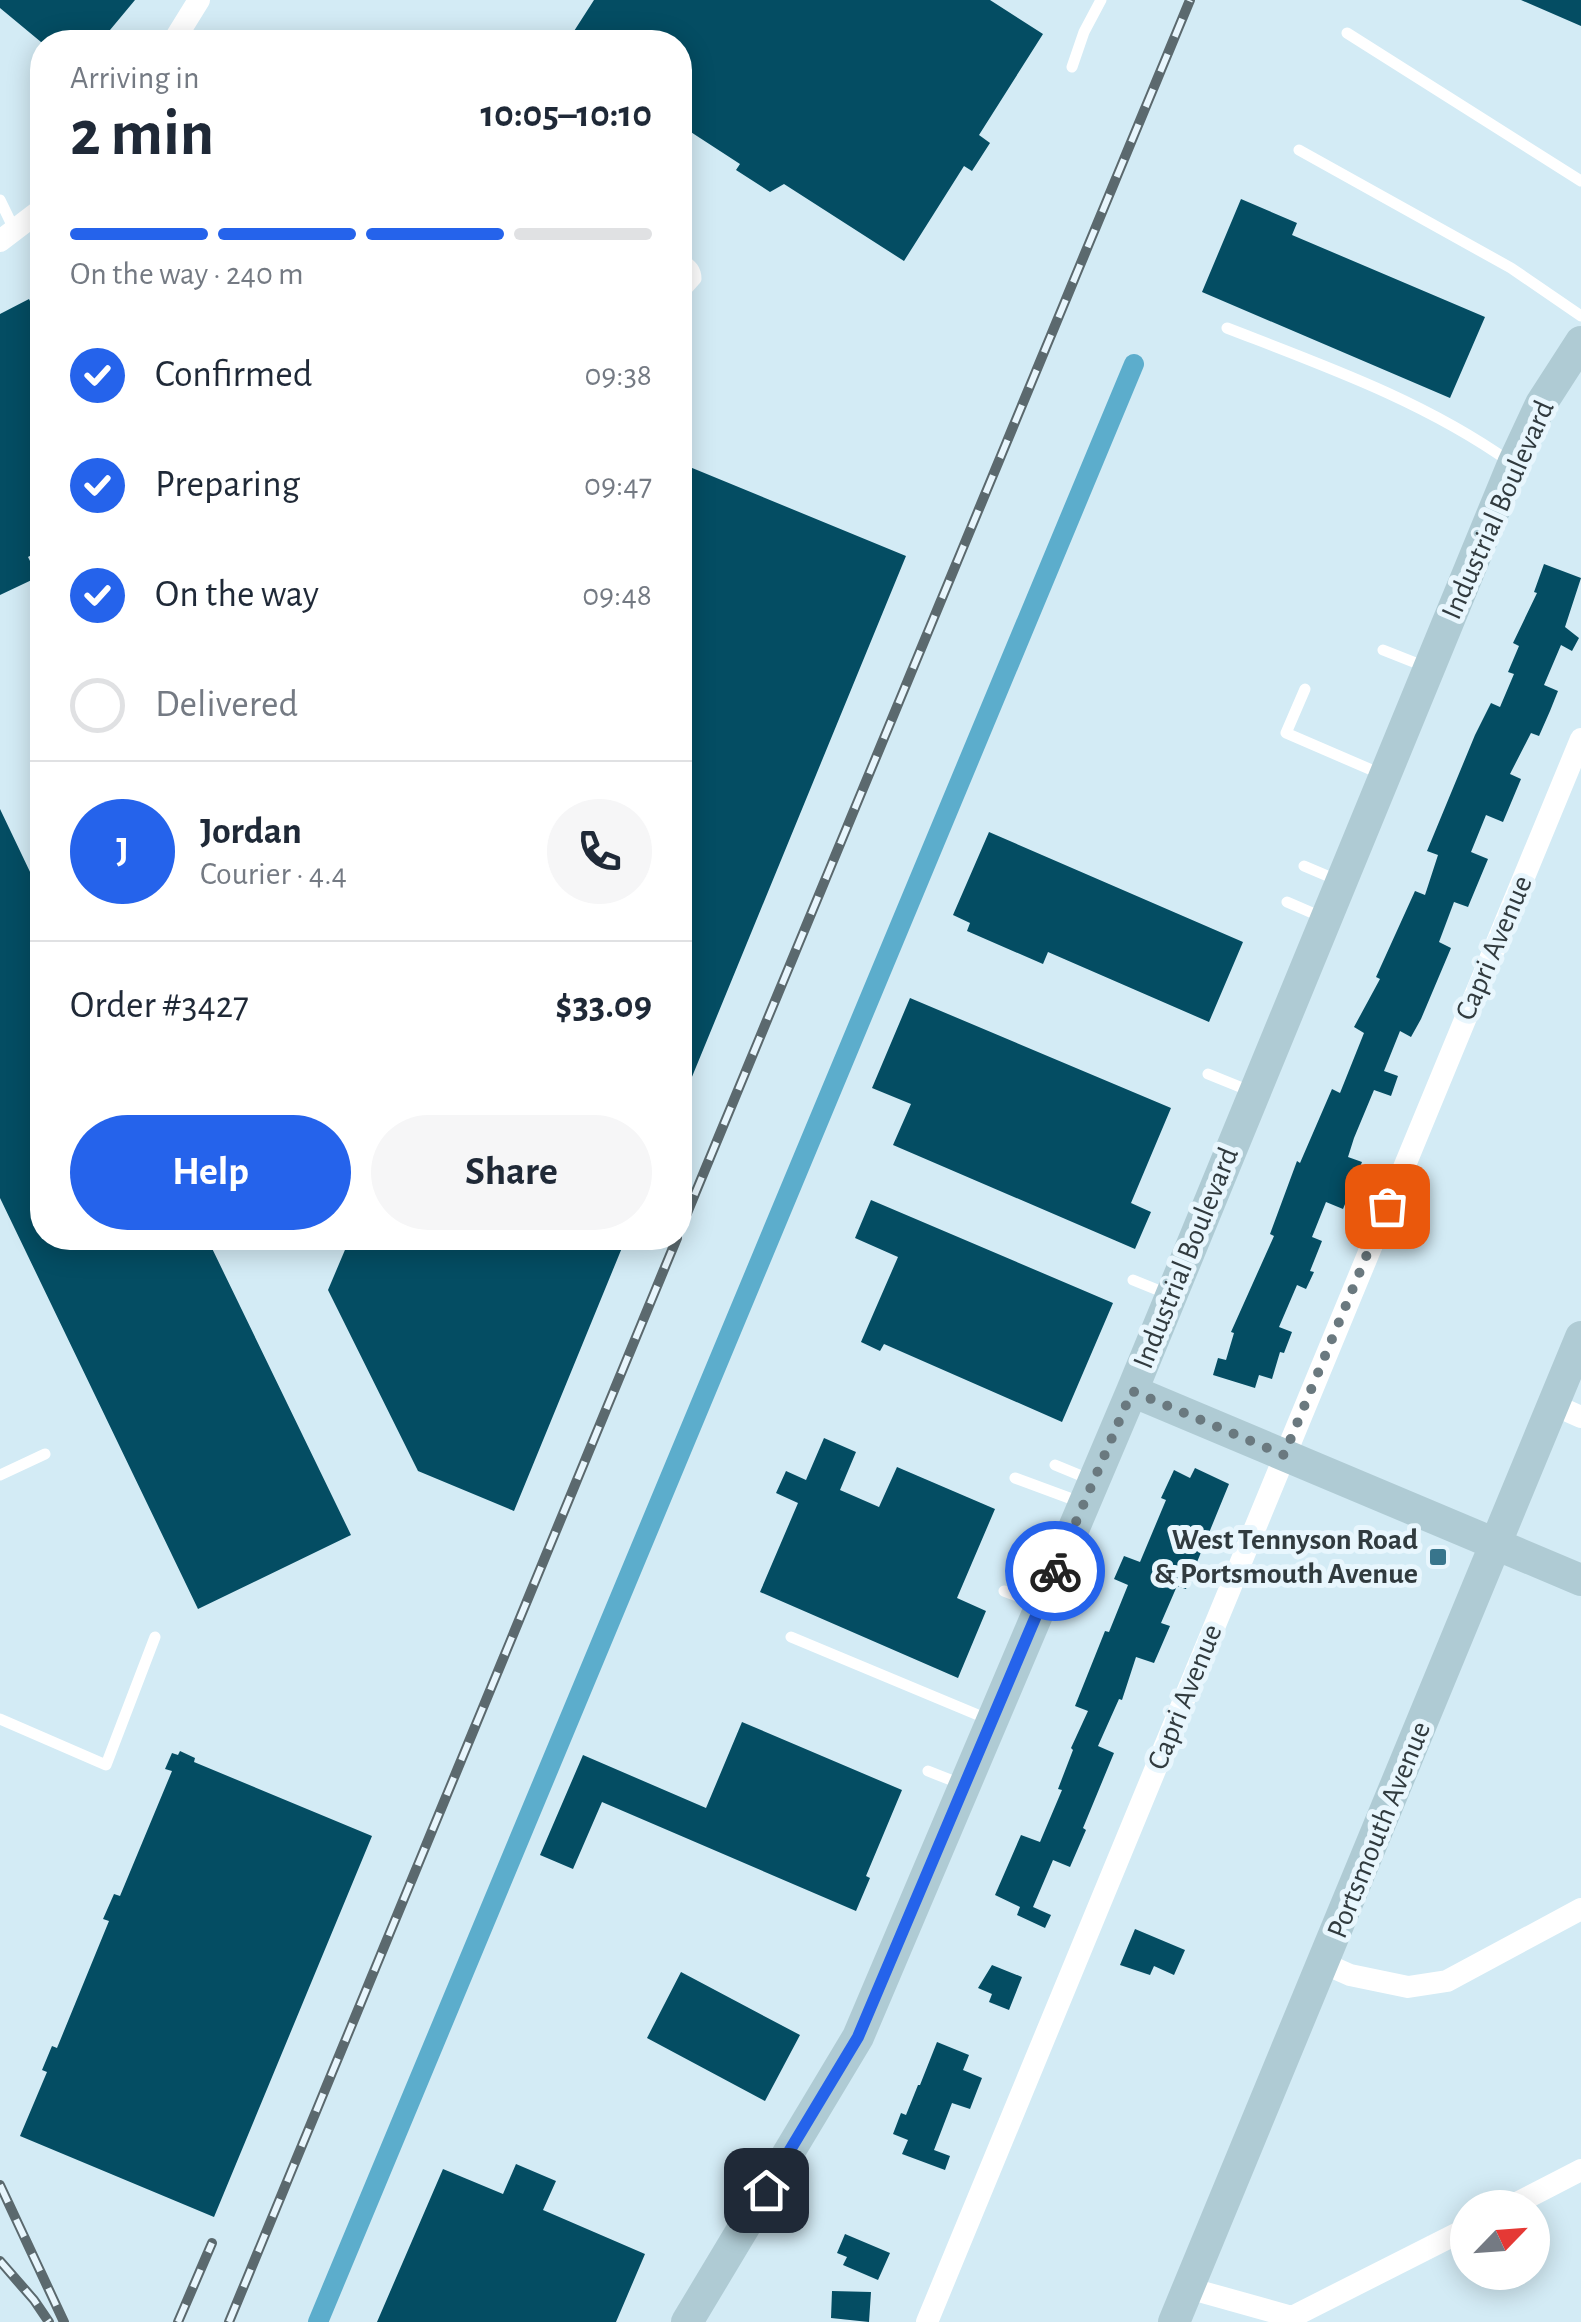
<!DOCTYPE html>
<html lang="en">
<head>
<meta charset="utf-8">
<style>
  body { margin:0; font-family:"Alegreya Sans",sans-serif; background:#f6f6f7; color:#1f2937; height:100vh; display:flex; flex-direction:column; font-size:38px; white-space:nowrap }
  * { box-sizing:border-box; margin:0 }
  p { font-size:32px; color:#747a83 }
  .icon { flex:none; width:55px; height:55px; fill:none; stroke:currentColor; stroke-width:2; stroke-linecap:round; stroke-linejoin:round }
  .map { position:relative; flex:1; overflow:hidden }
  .details { position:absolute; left:30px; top:30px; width:662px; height:1220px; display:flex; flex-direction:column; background:#fff; border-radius:40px; box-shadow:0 5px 25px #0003 }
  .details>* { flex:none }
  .needle { width:65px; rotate:65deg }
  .buttons { position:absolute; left:1450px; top:2190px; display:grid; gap:20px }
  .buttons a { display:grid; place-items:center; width:100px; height:100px; border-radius:50%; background:#fff; box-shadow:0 5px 25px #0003; font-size:50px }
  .pin { position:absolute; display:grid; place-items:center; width:85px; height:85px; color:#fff; margin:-42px; border-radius:20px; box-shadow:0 5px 15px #0006 }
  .courier { position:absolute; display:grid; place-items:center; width:100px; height:100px; margin:-50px; border:8px solid #2563eb; border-radius:50%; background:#fff; color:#222; box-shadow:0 2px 12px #0007 }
  .summary em { font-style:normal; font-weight:700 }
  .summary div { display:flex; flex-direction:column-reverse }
  .summary { display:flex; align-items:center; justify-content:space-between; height:170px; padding:0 40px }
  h1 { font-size:65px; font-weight:700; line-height:75px }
  .bar { display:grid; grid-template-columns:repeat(4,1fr); gap:15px 10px; align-content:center; height:120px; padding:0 40px }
  .bar i { height:12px; border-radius:8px; background:#e0e1e3 }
  .bar .selected { background:#2563eb }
  .bar p { grid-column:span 4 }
  .line { display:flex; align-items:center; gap:25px; padding:0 40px; border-top:2px solid #e0e1e3 }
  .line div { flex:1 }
  .round { display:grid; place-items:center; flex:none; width:105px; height:105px; border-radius:52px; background:#f6f6f7 }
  ol { padding:0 40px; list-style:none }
  li { display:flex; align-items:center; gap:30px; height:110px }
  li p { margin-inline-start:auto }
  li .icon { padding:10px; border-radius:50%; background:#2563eb; color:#fff; stroke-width:4 }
  li:last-child { color:#747a83 }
  li i { width:55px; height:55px; border:5px solid #e0e1e3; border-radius:50% }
  .primary-button { display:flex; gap:20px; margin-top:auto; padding:20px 40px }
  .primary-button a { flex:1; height:115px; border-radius:60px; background:#2563eb; color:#fff; font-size:40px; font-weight:700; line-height:115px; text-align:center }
  .primary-button a+a { background:#f6f6f7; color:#1f2937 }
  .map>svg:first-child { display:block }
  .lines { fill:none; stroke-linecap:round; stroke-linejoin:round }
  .canal { stroke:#5cadcc; stroke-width:20 }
  .building { fill:#044d63 }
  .lane { stroke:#fff; stroke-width:11 }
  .street { stroke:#fff; stroke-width:22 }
  .secondary { stroke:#afcbd4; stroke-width:32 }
  .rail-casing { stroke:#5b696e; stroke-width:10 }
  .rail { stroke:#e8f6fd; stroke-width:6; stroke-dasharray:19; stroke-linecap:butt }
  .done { stroke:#6a797f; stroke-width:10; stroke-dasharray:0 18 }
  .route { stroke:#2563eb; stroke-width:12 }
  .poi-dot { fill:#38758c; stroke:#e8f6fd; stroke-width:4 }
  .labels { text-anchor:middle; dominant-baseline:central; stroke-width:10; stroke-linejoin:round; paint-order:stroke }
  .street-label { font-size:30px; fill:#313b3f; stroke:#e8f6fd }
  .poi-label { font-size:30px; font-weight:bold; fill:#313b3f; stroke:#e8f6fd; text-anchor:end }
</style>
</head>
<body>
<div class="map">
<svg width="1581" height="2322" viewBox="0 0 1581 2322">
  <rect width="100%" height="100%" fill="#d3ebf5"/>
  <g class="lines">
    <path class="canal" d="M318,2322L1134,364"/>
  </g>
  <path class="building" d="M0,0H135L100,42H41L0,8Z
    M594,0H990L1043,34L979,135L990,143L972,171L964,166L904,261L784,184L770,192L736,170L740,164L680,125V42H567Z
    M1521,0H1581V26Z
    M1241,199L1297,223L1292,235L1485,317L1450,398L1202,292Z
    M29,299L42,326V549L28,557L38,577L0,595V314Z
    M680,463L906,556L680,1106Z
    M1544,564L1581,578L1565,627L1579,638L1572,651L1561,645L1544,685L1558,691L1550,711L1539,736L1531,733L1510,774L1521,779L1503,822L1486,815L1471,852L1488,859L1468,907L1454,902L1439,942L1451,948L1421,1019L1411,1037L1400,1031L1384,1071L1398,1076L1391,1096L1374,1090L1354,1138L1348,1157L1362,1162L1343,1209L1326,1202L1312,1237L1322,1241L1310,1271L1314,1272L1306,1289L1297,1285L1279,1327L1292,1332L1284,1353L1280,1352L1272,1379L1259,1375L1255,1388L1213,1375L1218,1358L1226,1360L1234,1333L1231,1332L1274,1236L1270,1234L1297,1161L1300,1163L1332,1089L1340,1093L1364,1033L1354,1027L1380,979L1376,977L1415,891L1425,895L1438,855L1427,851L1475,735L1491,703L1500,707L1514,674L1508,672L1519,646L1513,643L1537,593L1534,592Z
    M0,809L42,897V1238H207L351,1535L198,1609L0,1198Z
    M989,832L1243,942L1209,1022L1048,952L1043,964L967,931L970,923L953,915Z
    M910,998L1171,1108L1131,1203L1151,1212L1135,1249L893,1145L911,1104L872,1088Z
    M871,1200L1113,1303L1062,1422L884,1344L880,1351L861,1342L898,1257L855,1238Z
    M350,1238H626L514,1511L418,1471L328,1290Z
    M824,1438L856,1452L840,1490L879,1507L897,1467L995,1509L957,1598L986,1611L958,1678L760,1592L798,1503L776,1493L786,1471L806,1480Z
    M1195,1468L1229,1484L1186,1589L1177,1586L1161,1623L1170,1626L1154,1663L1136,1657L1122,1700L1119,1699L1098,1746L1114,1753L1083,1828L1086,1830L1070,1867L1053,1860L1033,1907L1051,1915L1045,1928L1017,1915L1020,1907L995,1895L1021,1835L1040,1842L1062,1790L1058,1789L1073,1750L1071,1748L1088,1711L1075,1706L1105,1631L1109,1632L1128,1585L1114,1579L1124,1556L1140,1562L1166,1500L1161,1498L1174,1470L1190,1478Z
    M742,1722L902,1790L866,1876L870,1878L856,1911L602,1802L573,1869L540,1855L583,1755L706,1808Z
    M180,1751L195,1758L194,1762L372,1836L214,2217L20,2136L47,2072L42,2070L52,2046L57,2048L109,1921L103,1919L114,1894L120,1896L172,1771L165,1769L172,1753L178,1755Z
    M1135,1929L1185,1950L1174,1975L1154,1966L1150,1975L1120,1965Z
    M992,1965L1022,1977L1009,2010L989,2002L992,1994L978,1988Z
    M681,1972L800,2035L765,2101L647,2038Z
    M937,2042L969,2055L963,2070L982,2078L970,2109L952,2103L934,2150L950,2156L945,2170L902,2154L908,2140L893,2134L901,2113L906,2115L918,2085H920Z
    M516,2164L556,2181L543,2210L645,2254L616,2322H377L443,2169L503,2194Z
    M845,2234L890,2253L878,2280L843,2265L847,2257L837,2253Z
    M832,2291L871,2292L869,2322L831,2318Z"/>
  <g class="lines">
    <path class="lane" d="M1347,33L1581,181
      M1072,67L1084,32L1101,0
      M1299,150L1511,268L1581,316
      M0,200L15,231
      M680,257C689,264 696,267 696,279L680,297
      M1227,328C1325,366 1424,401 1510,462
      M1383,650L1426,667
      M1305,689L1286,733L1381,774
      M1304,866L1337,880
      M1287,902L1324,918
      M1208,1074L1250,1091
      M1133,1280L1170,1295
      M1055,1465L1089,1479
      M0,1475L45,1454
      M1015,1478L1080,1502
      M1004,1591L1038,1604
      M791,1637L990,1720
      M0,1719L106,1765L155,1637
      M928,1771L961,1784"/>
    <path class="street" d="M173,42L199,0
      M0,241L42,209
      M1554,1405L1581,1417
      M1325,1964L1350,1975L1408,1987L1447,1981L1581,1909
      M1507,2208L1581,2170
      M1188,2288L1292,2317L1468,2228
      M927,2322L1581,739"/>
    <path class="secondary" d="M1132,1391L1581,1580
      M687,2322L858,2037L1132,1391L1513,464L1541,404L1581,342
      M1174,2322L1581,1337"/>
    <defs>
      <path id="rail" d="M680,1230L1190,0
        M0,2185L64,2322
        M0,2261L34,2300L49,2322
        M178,2322L212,2243
        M229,2322L677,1238"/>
    </defs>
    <use href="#rail" class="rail-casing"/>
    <use href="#rail" class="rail"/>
  </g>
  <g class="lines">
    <path class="done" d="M1055,1571L1132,1391L1284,1455L1387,1206"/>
    <path class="route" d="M766,2190L858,2037L1055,1571"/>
  </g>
  <rect class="poi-dot" x="1428" y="1547" width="20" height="20" rx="5"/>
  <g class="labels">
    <g class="street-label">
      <text transform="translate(1498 510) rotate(-66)">Industrial Boulevard</text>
      <text transform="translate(1494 948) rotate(-67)">Capri Avenue</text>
      <text transform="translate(1186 1258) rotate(-68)">Industrial Boulevard</text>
      <text transform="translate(1185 1697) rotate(-68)">Capri Avenue</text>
      <text transform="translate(1379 1830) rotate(-68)">Portsmouth Avenue</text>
    </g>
    <g class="poi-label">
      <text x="1418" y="1540">West Tennyson Road<tspan x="1418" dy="34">&amp; Portsmouth Avenue</tspan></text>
    </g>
  </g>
</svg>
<div class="buttons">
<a><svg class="needle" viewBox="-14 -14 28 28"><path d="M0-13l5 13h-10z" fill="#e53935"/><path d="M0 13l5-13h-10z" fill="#747a83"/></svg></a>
</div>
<div class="pin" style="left:1387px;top:1206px;background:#ea580c"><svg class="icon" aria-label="bag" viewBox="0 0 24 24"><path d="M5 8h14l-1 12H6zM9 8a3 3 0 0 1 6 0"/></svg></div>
<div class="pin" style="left:766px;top:2190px;background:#1f2937"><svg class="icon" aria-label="home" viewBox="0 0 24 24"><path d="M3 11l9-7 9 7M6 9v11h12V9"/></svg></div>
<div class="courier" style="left:1055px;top:1571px"><svg class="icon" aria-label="bike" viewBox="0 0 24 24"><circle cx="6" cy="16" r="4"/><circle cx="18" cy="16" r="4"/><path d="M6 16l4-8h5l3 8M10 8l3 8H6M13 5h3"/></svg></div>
<section class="details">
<div class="summary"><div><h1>2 min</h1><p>Arriving in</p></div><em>10:05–10:10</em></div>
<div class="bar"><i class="selected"></i><i class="selected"></i><i class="selected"></i><i></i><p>On the way · 240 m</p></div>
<ol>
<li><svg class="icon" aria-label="check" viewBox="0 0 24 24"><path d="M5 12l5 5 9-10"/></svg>Confirmed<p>09:38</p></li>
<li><svg class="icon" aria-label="check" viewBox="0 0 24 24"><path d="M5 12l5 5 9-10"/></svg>Preparing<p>09:47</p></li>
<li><svg class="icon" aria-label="check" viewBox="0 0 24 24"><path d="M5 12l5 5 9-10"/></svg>On the way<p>09:48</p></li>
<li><i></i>Delivered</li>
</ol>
<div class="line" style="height:180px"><b class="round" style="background:#2563eb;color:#fff">J</b><div><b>Jordan</b><p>Courier · 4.4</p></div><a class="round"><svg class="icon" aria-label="phone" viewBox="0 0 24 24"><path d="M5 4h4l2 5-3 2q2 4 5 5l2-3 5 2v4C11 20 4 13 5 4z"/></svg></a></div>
<div class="line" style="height:130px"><div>Order #3427</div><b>$33.09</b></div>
<div class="primary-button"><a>Help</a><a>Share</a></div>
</section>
</div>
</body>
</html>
